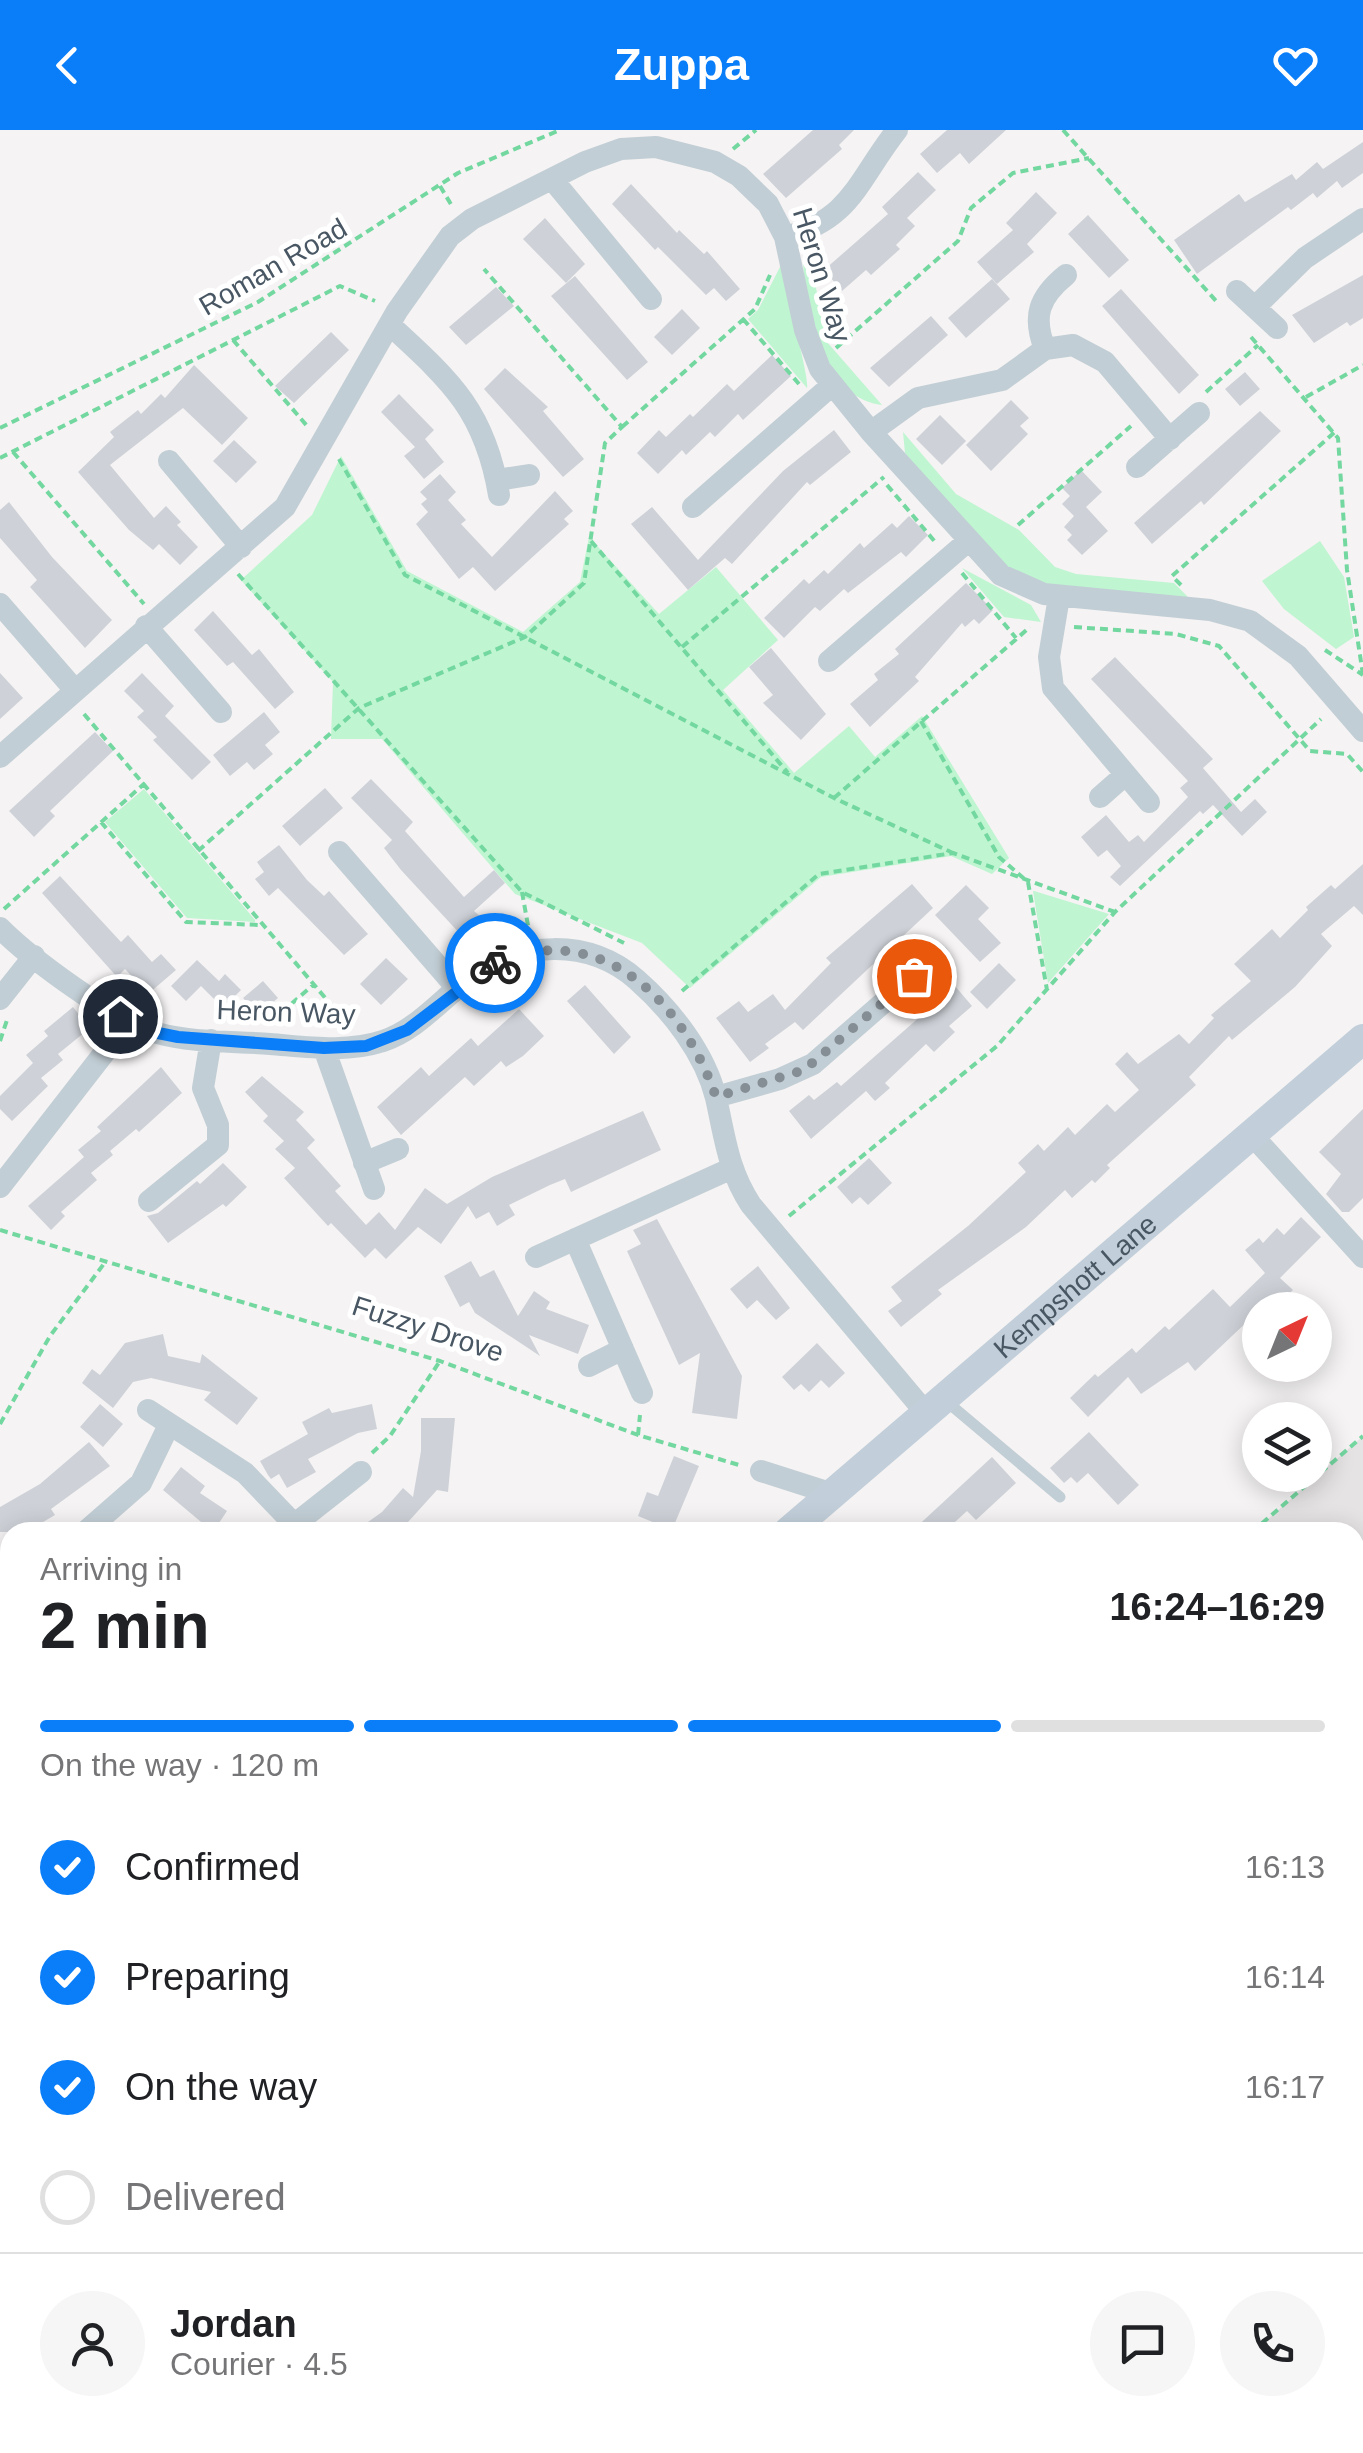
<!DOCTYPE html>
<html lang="en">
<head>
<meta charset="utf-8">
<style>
  body { margin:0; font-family:Arial,sans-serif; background:#f6f6f6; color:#202124; height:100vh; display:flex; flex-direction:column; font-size:38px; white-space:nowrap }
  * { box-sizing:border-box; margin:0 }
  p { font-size:32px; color:#757577 }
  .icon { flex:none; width:55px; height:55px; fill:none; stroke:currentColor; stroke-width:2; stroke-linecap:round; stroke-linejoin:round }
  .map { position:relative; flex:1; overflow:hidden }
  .sheet { position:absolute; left:0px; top:1392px; width:1365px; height:932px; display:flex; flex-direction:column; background:#fff; border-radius:30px 30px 0 0; box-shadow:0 5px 25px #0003 }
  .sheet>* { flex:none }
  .needle { width:65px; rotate:43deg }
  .buttons { position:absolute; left:1242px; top:1162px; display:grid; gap:20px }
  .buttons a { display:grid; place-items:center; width:90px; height:90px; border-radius:50%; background:#fff; box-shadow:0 5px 25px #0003; font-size:50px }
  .pin { position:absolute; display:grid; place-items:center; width:85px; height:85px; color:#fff; margin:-42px; border:5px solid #fff; border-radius:50%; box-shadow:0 2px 10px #0007 }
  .courier { position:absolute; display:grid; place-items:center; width:100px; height:100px; margin:-50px; border:8px solid #097ef8; border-radius:50%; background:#fff; color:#222; box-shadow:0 2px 12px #0007 }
  .head em { font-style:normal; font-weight:700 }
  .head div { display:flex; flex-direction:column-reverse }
  .head { display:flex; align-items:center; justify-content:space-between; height:170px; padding:0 40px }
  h1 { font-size:65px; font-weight:700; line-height:75px }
  .bar { display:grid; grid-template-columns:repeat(4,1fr); gap:15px 10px; align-content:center; height:120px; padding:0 40px }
  .bar i { height:12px; border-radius:8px; background:#e0e0e0 }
  .bar .current { background:#097ef8 }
  .bar p { grid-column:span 4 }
  .line { display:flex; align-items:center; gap:25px; padding:0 40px; border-top:2px solid #e0e0e0 }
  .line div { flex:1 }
  .round { display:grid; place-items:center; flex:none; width:105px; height:105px; border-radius:52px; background:#f6f6f6 }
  ol { padding:0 40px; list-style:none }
  li { display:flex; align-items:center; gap:30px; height:110px }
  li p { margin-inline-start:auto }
  li .icon { padding:10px; border-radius:50%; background:#097ef8; color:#fff; stroke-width:4 }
  li:last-child { color:#757577 }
  li i { width:55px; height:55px; border:5px solid #e0e0e0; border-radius:50% }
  header { display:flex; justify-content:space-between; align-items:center; height:130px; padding:0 40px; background:#097ef8; color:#fff; font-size:45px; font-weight:700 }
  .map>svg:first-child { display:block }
  .education { fill:#e6e3e5 }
  .green { fill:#bff5d1 }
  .building { fill:#ced2d8 }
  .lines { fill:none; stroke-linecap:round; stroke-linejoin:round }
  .path { stroke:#73d7a0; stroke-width:4; stroke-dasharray:8 5; stroke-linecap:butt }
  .lane { stroke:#c2ced5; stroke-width:11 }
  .street { stroke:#c2ced5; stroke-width:22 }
  .secondary { stroke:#c2cfda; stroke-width:30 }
  .done { stroke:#858e95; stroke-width:10; stroke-dasharray:0 18 }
  .route { stroke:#097ef8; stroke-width:12 }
  .labels { text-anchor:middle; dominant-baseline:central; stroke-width:10; stroke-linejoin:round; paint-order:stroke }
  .street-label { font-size:28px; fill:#485763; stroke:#fff }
</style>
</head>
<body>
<header><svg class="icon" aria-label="back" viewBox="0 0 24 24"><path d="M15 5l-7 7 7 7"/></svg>Zuppa<svg class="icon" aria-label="heart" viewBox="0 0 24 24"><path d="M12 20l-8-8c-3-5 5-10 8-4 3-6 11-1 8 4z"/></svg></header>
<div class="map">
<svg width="1363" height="2323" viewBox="0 0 1363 2323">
  <rect width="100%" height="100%" fill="#f5f3f3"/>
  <path class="education" d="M1363,1306V1804L1355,1795V1402H1253Z"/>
  <path class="green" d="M808,119L827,212L882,275C831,269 816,206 808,165C805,149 799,134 808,119Z
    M781,135C784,157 810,247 807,258L748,189L758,180Z
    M903,302L956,364L1019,400L1055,437L1076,444L1174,453L1190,469C1132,464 1051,470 1002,434C971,411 932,354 905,323Z
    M341,326L407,441L523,502L580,452L589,407L659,484L716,437L778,510L723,560L794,643L849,596L875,627L922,586L1009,728L992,744L951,726L821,747L690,858L642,813L515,764L382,609H331L333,552L241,450L312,385Z
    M1320,411L1344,447L1354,507L1336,519L1284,479L1262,451Z
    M962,438L1031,475L1041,492L1004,487Z
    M144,659L255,790V792L187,788L105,692Z
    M1034,761L1109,784L1048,853L1033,761Z"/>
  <path class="building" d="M813,0H854L839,15L842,19L786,68L763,44Z
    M947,0H1006L969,34L960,23L937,43L920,24Z
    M1363,12V43L1342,58L1337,51L1317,68L1313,63L1291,80L1288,77L1197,144L1174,110L1239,64L1245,72L1292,44L1296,50L1317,32L1323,39Z
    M918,42L936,60L907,88L915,96L896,115L900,119L871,145L866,140L842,161L824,140L888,84L882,77Z
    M631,54L677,103L679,100L704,124L707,121L740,159L726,171L714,158L706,165L658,117L655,120L612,74Z
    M1036,62L1057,83L1027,114L1034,122L997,154L977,132L1013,100L1006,93Z
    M1088,85L1129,130L1109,148L1068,104Z
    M545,88L585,134L566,153L523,109Z
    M1363,145V188L1350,196L1347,192L1314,213L1292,185Z
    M575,146L648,232L627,250L551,166Z
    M992,149L1010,169L966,208L948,188Z
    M496,157L514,176L466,215L449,197Z
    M1121,159L1199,245L1179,264L1102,176Z
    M682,179L700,198L672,225L654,207Z
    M931,186L948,205L889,257L870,238Z
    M331,202L349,220L294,273L275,256Z
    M772,225L791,246L743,290L738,284L715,307L710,302L686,325L682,320L658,344L637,323L659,300L666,307L690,284L693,287L727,254L734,261Z
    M194,235L248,288L222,315L183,278L110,335L154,388L166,376L181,392L177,395L198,417L180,435L159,414L153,420L129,400L78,342L114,307L110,302L138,280L141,284L161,264L165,268Z
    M505,238L548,277L543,281L584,329L563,347L484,259Z
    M1245,242L1260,259L1240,276L1225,259Z
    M399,264L434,300L425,309L444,332L424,349L404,326L415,317L381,282Z
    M1011,270L1029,288L1020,296L1028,304L991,341L966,315Z
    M1260,281L1281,301L1204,375L1201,371L1152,414L1134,393Z
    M940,285L966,311L942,335L916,309Z
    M834,300L851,322L810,355L807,352L732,434L725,428L688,460L631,394L652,377L698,430L783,341Z
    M234,310L257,332L236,353L213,331Z
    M1081,340L1102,362L1086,377L1108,401L1082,425L1067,410L1072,405L1064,397L1074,386L1062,374L1070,366L1062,358Z
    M440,344L456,362L448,370L466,390L461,394L492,427L555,361L573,381L564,389L569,394L495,461L473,437L459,449L416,394L428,382L421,374L427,369L420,362Z
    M9,372L52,427L112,490L85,518L30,457L37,450L0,408V380Z
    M909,386L928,405L906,427L901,422L848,463L844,459L820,481L815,477L784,508L764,488L804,449L809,454L824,440L828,444L860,413L864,418L892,393L897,398Z
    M966,453L993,480L979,494L974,489L965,497L962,493L915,547L919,551L870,597L850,574L878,550L874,544L899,524L895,519Z
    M213,481L252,525L259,519L294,562L275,579L233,532L227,536L194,500Z
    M771,518L826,584L801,610L763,573L773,565L749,537Z
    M1115,527L1213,629L1203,638L1241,682L1255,669L1267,682L1242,706L1213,675L1203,684L1200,681L1120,756L1110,747L1121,736L1107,720L1098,727L1081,707L1106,685L1129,712L1138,705L1144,712L1188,667L1180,658L1188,651L1091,549Z
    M0,543L23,568L0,589Z
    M142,543L174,576L165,586L211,632L192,650L153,610L157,607L137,587L144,581L124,561Z
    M264,582L280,602L265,615L273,624L254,640L247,632L230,646L213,625Z
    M95,602L113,621L50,681L55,686L34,707L9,681Z
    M371,649L413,692L405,701L464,767L494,740L505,753L474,781L481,787L462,806L401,740L384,718L392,710L351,668Z
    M325,658L343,678L300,716L282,696Z
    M279,715L307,750L324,766L329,761L368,804L344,825L278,758L269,766L255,749L264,742L257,732Z
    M1363,734V785L1354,776L1321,804L1332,816L1295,857L1232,910L1229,906L1189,947L1196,955L1107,1035L1110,1038L1095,1053L1092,1050L1072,1068L1065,1060L1026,1097L938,1160L942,1164L901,1197L888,1181L902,1171L891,1157L968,1096L1026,1042L1018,1033L1038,1014L1044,1021L1068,997L1075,1005L1107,974L1115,982L1139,960L1115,934L1127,922L1138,934L1179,904L1189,914L1214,888L1211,885L1251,851L1234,834L1272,799L1280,808L1308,780L1306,777L1331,755L1335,759Z
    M60,746L121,812L128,805L152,832L161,824L176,840L148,864L125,839L117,847L42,763Z
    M912,754L933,778L803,900L795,892L765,914L769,918L750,932L716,888L739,871L748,882L773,864L785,880L831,833L826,828Z
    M966,755L989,778L978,789L1001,813L980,832L935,785Z
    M386,828L408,849L381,875L360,854Z
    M197,830L219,851L225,844L241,860L223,878L201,856L186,871L171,856Z
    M999,833L1016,850L987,879L970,862Z
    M263,851L278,868L258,885L243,868Z
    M585,855L631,907L614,924L567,871Z
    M955,856L972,876L949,896L955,902L934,922L926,914L885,953L890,958L875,971L866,961L811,1009L789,981L809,965L814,970L837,952L841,956Z
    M73,877L90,898L58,924L63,930L41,948L48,956L12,991L0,979V966L33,933L26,925L48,906L44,901Z
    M519,879L544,906L523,926L506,937L501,931L474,956L465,947L401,1005L377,977L421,937L429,946L471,908L478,916Z
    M161,937L182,963L139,1002L136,999L110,1021L113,1025L91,1043L97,1050L61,1082L65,1086L51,1100L28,1076L84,1027L78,1020L101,1001L97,997Z
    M262,946L304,982L296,990L315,1010L307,1018L341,1056L335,1061L366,1095L379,1082L395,1100L425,1058L447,1074L492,1047L643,981L661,1020L571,1062L565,1049L550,1055L509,1075L515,1085L497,1096L489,1082L476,1089L468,1076L441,1114L418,1097L386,1129L375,1118L365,1128L331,1093L328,1096L284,1048L295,1038L275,1019L284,1011L263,991L268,986L245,962Z
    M1363,979V1068L1349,1082H1342L1326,1064L1341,1044L1319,1022Z
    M869,1028L892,1053L868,1075L860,1067L852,1074L837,1057Z
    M223,1033L247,1057L226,1077L223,1074L168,1113L147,1086L158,1083L197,1051L200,1054Z
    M1301,1087L1321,1107L1280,1148L1293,1160L1272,1180H1260V1199L1250,1189L1195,1241L1188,1232L1141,1264L1128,1247L1088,1287L1070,1268L1095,1244L1098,1247L1132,1218L1136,1223L1165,1196L1169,1200L1213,1159L1230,1177L1265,1143L1245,1120L1259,1108L1263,1113L1277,1098L1284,1105Z
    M657,1089L742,1246L737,1289L692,1283L700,1223L679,1235L627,1121L641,1114L633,1100Z
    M471,1131L480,1147L494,1140L518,1186L534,1161L550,1172L546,1179L589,1195L578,1224L529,1205L540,1226L475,1183L469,1172L460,1177L444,1146Z
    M758,1136L790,1178L776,1190L757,1170L747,1179L730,1159Z
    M163,1204L168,1226L200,1233L202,1224L258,1268L237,1295L204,1270L211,1262L151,1248L133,1252L113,1278L82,1253L92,1239L100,1245L125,1213Z
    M817,1213L845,1243L829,1258L821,1250L809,1262L801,1254L794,1260L782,1247Z
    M100,1274L123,1294L103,1317L80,1297Z
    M372,1274L377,1299L358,1303L308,1329L316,1342L287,1358L279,1344L271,1349L268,1345L260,1331L308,1304L302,1292L329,1278L332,1283Z
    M421,1288H455L448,1362L437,1360L399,1402H354L382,1382L403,1358L413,1367L421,1321Z
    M1089,1302L1139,1355L1118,1375L1088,1343L1077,1353L1071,1347L1064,1353L1050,1338Z
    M89,1312L110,1336L51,1379L55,1385L26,1402H0V1377L40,1354Z
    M674,1326L699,1336L672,1400L638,1386L647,1362L658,1366Z
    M992,1327L1016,1353L976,1390L967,1381L944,1402H911Z
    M181,1337L205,1356L200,1363L227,1381L213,1402L163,1360Z"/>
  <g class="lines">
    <path class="path" d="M1063,0L1217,172
      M733,19L756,0
      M440,56L452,76
      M743,189L799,254
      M1251,207L1338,308L1347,440L1363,545
      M233,210L308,297
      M836,218L958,111L971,78L1013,43L1089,28
      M1206,262L1258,215
      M1306,267L1363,235
      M622,297L755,179L770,145
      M0,298L258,172L458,43L560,0
      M13,322L144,474
      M0,328L340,156L375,171
      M339,329L405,445L834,668L953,723
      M887,355L936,413
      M1018,395L1131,296
      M591,411L788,643
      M962,443L1016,508
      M238,444L522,762L624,813
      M1181,455L1172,446L1335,302
      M1074,497L1176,504L1219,516L1310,621L1347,624L1363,642
      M682,517L884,347
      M1325,520L1363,545
      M84,584L350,897
      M921,591L999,727L1028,752L1047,860
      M834,668L1030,497
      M101,692L186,792L260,795
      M198,721L359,578L525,507L584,453L605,313L622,297L484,139
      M522,762L529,801
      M4,779L145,653
      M682,861L819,744L953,723L1115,782
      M272,891L314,854
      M0,911L8,887
      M789,1086L997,916L1115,782L1321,589
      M0,1100L440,1231L638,1305L739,1335
      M0,1294L50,1206L106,1131
      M638,1305L640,1285
      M372,1323L390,1306L440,1231
      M1252,1402L1363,1306
      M1355,1788L1363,1797
      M1355,1919L1363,1912
      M1015,2323L1019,2315
      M1150,2323L1157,2315"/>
    <path class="lane" d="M946,1271L1060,1367"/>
    <path class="street" d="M552,49L651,169
      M785,107C852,89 857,51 897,0
      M1237,161L1277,198
      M1255,177L1305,128L1363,89
      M390,195C451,251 485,281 499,365
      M1045,219C1032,186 1039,167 1066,145
      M871,302L918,268L1002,250L1045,219L1073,215L1105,232L1170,309
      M169,331L241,417
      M1137,337L1199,283
      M497,350L529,345
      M693,377L831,256
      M1059,467L1049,527L1053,558L1149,672
      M0,474L74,559
      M146,496L221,582
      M829,531L967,412
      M0,627L285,377L397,181L450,106L472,89L585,32L621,19L656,17L715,32L739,46L768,74L785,107L805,200L820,239L871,302L1001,445L1044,464L1210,480L1250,491L1298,526L1363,601
      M1100,667L1125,645
      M339,722L457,858
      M0,798C31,829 116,892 157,903C193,913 233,911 270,914C308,917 346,923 383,911C418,899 440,870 469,849C519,811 588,807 637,850C671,880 705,923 716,968C725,1008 728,1040 751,1075L926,1283
      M0,869L34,826
      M324,918L374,1059
      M716,967L780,949L813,934L938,825
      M1252,1005L1363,1127
      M364,1033L398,1019
      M0,1057L129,891
      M149,1071L218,1015V995L203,958L211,910
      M575,1109L642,1263
      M536,1127L730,1039
      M589,1236L623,1219
      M148,1280L245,1343L295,1395
      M761,1341L833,1364
      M85,1402L141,1353L169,1295
      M285,1402L361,1342
      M0,1483L10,1495
      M0,1640L10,1635
      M1355,2011L1363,2016
      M1355,2246L1363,2243
      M307,2315L308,2323
      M649,2315L654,2323
      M1305,2315L1306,2323
      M502,2323V2315"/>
    <g class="secondary">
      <path id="s1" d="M788,1402L1363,909"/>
      <path d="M0,2079L10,2070"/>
      <path d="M0,2192L10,2203"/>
      <path d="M107,2315L114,2323"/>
    </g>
  </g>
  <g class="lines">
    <path class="done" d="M495,833C601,788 683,871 716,967L804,940L914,846"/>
    <path class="route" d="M120,886L153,902L178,907L324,918L366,916L407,900L495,833"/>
  </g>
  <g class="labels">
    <g class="street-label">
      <text transform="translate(273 137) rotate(-30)">Roman Road</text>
      <text transform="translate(822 145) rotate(73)">Heron Way</text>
      <text transform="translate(286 882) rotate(2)">Heron Way</text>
      <text stroke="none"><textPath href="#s1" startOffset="378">Kempshott Lane</textPath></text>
      <text transform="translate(428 1199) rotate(18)">Fuzzy Drove</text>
    </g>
  </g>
</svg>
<div class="buttons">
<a><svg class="needle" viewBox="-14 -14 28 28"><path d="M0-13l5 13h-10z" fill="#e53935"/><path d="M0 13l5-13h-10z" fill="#757577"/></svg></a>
<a><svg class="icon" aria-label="layers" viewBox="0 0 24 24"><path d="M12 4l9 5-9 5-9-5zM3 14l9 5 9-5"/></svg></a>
</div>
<div class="pin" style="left:914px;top:846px;background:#ea580c"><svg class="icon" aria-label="bag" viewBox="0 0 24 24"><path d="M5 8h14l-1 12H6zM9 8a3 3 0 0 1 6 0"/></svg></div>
<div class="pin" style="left:120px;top:886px;background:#1f2937"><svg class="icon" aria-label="home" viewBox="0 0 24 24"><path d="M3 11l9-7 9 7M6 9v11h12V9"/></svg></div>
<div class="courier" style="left:495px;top:833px"><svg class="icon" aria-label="bike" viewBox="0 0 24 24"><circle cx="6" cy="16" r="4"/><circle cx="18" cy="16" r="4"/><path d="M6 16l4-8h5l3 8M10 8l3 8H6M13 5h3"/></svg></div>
<section class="sheet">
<div class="head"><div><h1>2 min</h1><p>Arriving in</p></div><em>16:24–16:29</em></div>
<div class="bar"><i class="current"></i><i class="current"></i><i class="current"></i><i></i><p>On the way · 120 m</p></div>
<ol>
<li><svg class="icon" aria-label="check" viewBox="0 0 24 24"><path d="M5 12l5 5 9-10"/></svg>Confirmed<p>16:13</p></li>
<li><svg class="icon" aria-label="check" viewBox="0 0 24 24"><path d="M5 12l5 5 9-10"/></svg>Preparing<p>16:14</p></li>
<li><svg class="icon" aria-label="check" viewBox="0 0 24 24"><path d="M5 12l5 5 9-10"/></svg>On the way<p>16:17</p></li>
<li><i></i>Delivered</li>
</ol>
<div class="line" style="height:180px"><a class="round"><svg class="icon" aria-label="person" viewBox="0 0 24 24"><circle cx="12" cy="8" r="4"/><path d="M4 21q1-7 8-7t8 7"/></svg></a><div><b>Jordan</b><p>Courier · 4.5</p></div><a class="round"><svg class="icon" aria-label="chat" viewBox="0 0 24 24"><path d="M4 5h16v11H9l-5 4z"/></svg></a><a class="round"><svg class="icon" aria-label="phone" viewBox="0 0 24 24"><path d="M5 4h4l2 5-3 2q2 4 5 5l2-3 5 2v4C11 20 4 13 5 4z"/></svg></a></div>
</section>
</div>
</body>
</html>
